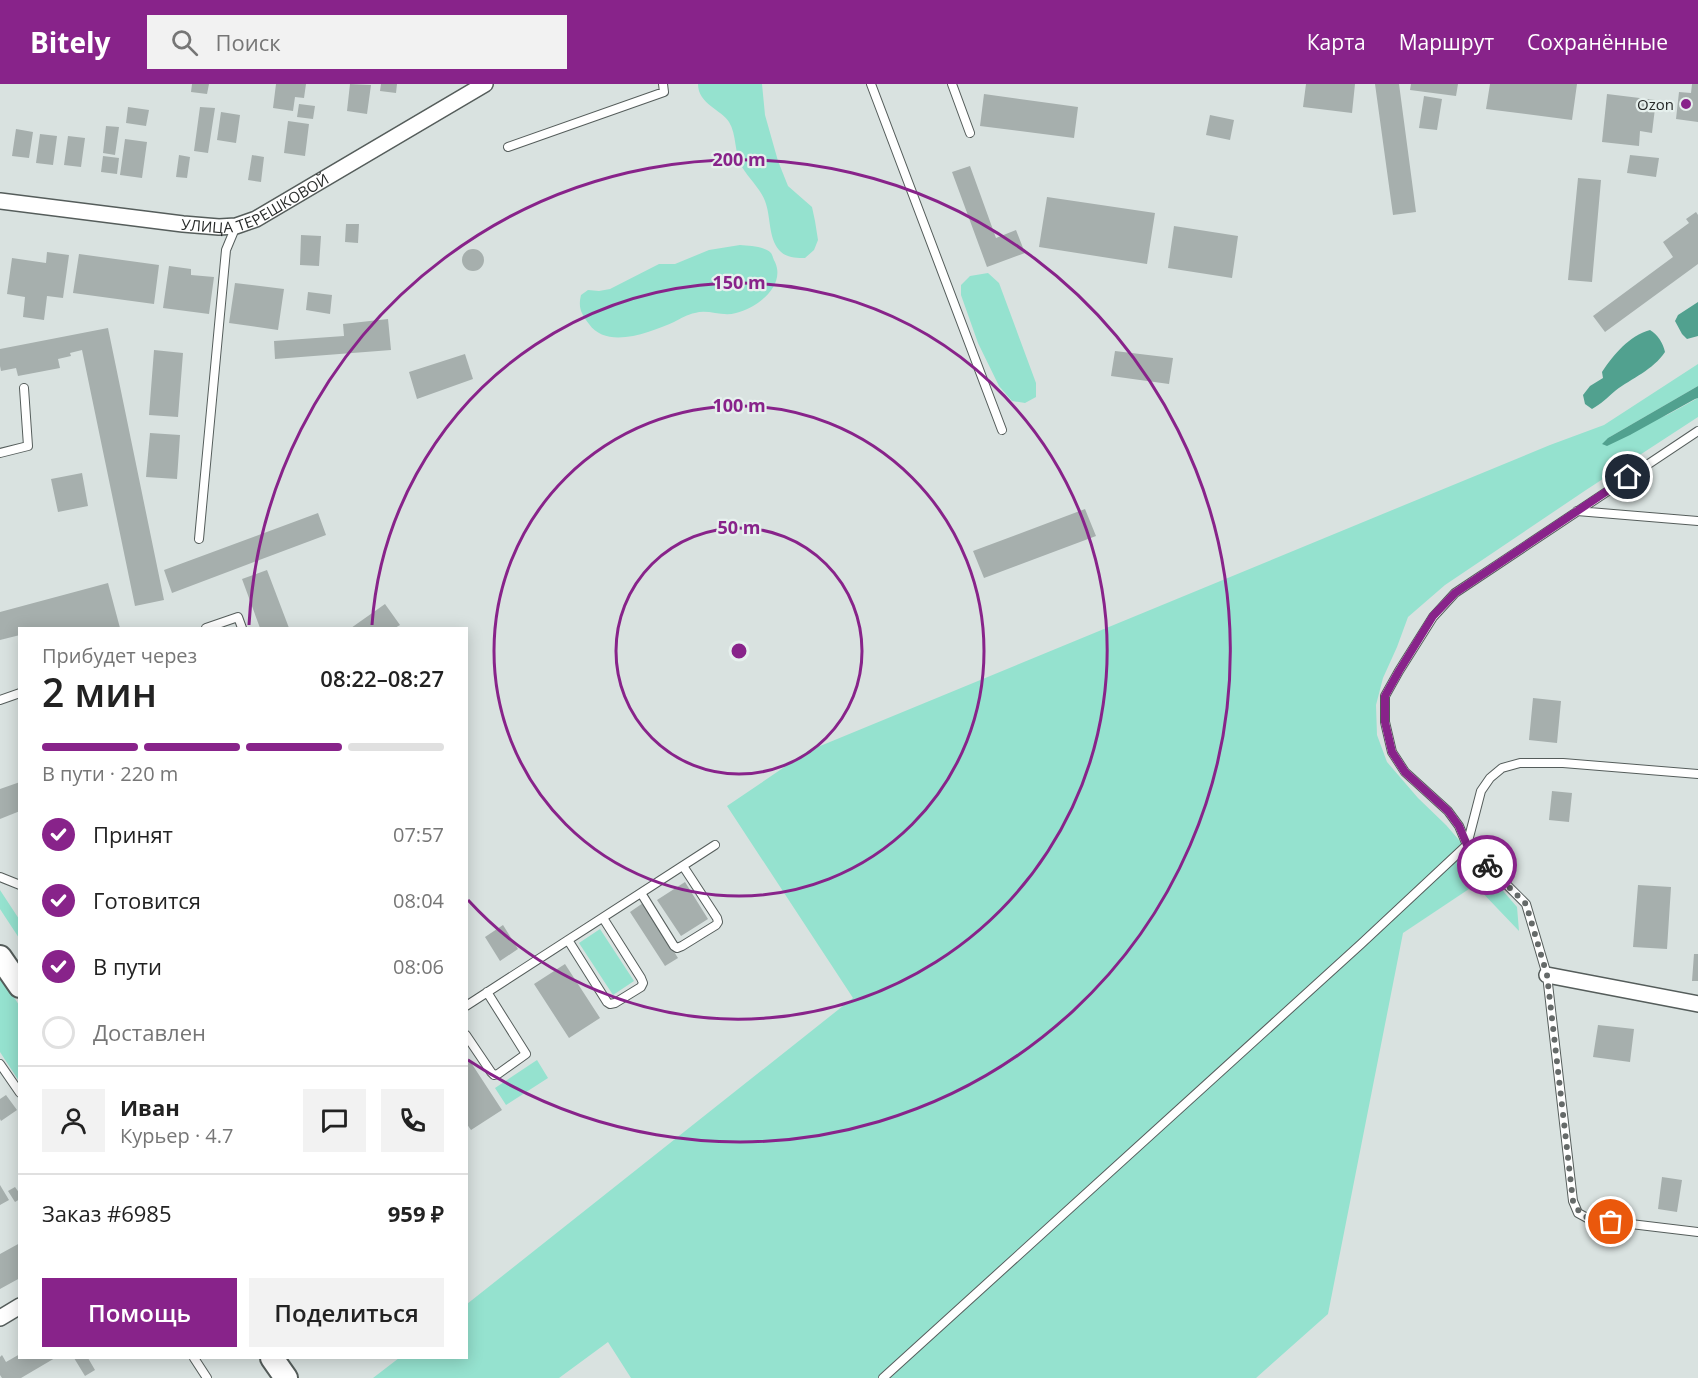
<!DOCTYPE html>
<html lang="ru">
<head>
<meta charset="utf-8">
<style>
  body { margin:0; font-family:"Open Sans",sans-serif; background:#f2f2f2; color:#222; height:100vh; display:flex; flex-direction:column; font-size:22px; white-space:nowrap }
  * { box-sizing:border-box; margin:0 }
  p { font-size:20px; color:#767676 }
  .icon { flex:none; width:33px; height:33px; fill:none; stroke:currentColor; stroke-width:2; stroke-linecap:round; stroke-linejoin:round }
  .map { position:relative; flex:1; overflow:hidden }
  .side { position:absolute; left:18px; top:543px; width:450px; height:732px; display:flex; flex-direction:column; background:#fff; border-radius:0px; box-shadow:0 3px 15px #0003 }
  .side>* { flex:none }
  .pin { position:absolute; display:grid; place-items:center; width:51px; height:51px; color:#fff; margin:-26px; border:3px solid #fff; border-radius:50%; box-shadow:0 2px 6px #0007 }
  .courier { position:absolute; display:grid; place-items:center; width:60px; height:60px; margin:-30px; border:4px solid #88238a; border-radius:50%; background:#fff; color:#222; box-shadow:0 2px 8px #0007 }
  .headline em { font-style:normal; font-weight:600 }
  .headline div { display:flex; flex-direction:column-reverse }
  .headline { display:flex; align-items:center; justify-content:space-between; height:102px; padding:0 24px }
  h1 { font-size:39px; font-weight:600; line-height:45px }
  .bar { display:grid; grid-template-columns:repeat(4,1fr); gap:9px 6px; align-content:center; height:72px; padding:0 24px }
  .bar i { height:8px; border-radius:4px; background:#e0e0e0 }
  .bar .active { background:#88238a }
  .bar p { grid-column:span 4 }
  .line { display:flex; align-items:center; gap:15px; padding:0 24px; border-top:2px solid #e0e0e0 }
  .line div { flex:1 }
  .round { display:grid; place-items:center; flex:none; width:63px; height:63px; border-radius:0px; background:#f2f2f2 }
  ol { padding:0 24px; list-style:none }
  li { display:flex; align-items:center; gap:18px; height:66px }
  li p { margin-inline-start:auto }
  li .icon { padding:6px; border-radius:50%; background:#88238a; color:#fff; stroke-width:4 }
  li:last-child { color:#767676 }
  li i { width:33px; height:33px; border:3px solid #e0e0e0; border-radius:50% }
  .action { display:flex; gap:12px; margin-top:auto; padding:12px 24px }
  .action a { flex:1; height:69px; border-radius:0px; background:#88238a; color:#fff; font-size:24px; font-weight:600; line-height:69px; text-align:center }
  .action a+a { background:#f2f2f2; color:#222 }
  header { display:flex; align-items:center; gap:36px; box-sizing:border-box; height:84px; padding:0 30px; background:#88238a; color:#fff }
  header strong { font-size:28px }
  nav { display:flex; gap:33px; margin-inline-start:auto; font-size:21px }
  .search { width:420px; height:54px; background:#f2f2f2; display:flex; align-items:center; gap:15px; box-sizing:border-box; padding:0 21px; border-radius:0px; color:#767676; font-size:22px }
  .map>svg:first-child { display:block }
  .green { fill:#95e2cf }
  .water { fill:#51a18f }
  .building { fill:#a6afad }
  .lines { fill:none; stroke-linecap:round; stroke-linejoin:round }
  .service-casing { stroke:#555d5b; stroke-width:10 }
  .minor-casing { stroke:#555d5b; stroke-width:18 }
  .secondary-casing { stroke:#555d5b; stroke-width:26 }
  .service { stroke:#fff; stroke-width:8 }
  .minor { stroke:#fff; stroke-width:15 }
  .secondary { stroke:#fff; stroke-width:22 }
  .done { stroke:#656a69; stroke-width:6; stroke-dasharray:0 10.8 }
  .route { stroke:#88238a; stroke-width:8 }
  .ring { fill:none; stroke:#88238a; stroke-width:3 }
  .poi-dot { fill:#88238a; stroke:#e6f0ed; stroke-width:2 }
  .labels { text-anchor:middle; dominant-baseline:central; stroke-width:4.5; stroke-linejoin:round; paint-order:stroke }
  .poi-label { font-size:15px; fill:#272a29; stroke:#e6f0ed; text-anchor:end }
  .street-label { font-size:15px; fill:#272a29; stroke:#e6f0ed }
  .centre { fill:#88238a; stroke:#e6f0ed; stroke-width:3 }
  .ring-label { font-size:18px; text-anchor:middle; font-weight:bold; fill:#88238a; stroke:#e6f0ed; stroke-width:4.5; stroke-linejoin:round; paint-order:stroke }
</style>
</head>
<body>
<header>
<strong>Bitely</strong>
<div class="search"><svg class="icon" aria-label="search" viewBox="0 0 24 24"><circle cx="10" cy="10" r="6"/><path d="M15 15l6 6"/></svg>Поиск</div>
<nav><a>Карта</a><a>Маршрут</a><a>Сохранённые</a></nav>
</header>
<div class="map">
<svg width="1698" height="1294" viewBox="0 0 1698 1294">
  <rect width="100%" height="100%" fill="#d9e2e0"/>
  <path class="green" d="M698,0H762L765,31L778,77L788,102L812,123L815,137L818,156L814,166L805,174C796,174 786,174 779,166C768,153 771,132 765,117C760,104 749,95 742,83C734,69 737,51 729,38C722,26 698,20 698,0Z
    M740,161C750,162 764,162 771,169C773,172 773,175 775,178C786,202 757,224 736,229C722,233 708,225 695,229C688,230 680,235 674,238C651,248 607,266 589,240C581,229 578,224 581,211L588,206L599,207L610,205L659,180H675L709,166Z
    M988,189L999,199L1036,299V313L1025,319L1012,317L999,302L978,259L961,211V201L970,192Z
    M1698,280V302L1608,354L1667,331L1698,314V333L1586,406L1445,501L1408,533L1397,563L1383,594L1376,621L1377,651L1387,678L1418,714L1446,741L1517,823L1519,847L1475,801L1403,849L1328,1230L1256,1294H631L608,1258L559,1294H373L399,1274H466L467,1220L853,914L727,722L808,667L1550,361L1604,341Z
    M0,806L19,835V854L0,825Z
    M600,845L634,897L613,911L579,859Z
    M0,892L19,921V997L0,968Z
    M537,976L548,994L506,1021L495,1004Z"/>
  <path class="water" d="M1698,218V252L1687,255L1682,250L1675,237L1678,231Z
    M1650,246C1658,251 1663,259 1665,268C1653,286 1632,294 1615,307C1607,314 1601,320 1592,325L1585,320L1583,311L1590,302L1603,294L1602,288C1614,270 1629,252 1650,246Z
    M1698,302V314L1695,315L1630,351L1607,362L1602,360L1608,354Z"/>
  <path class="building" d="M192,0H209L207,10L191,8Z
    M276,0H306L304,14L295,13L293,27L273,24Z
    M350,0L371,1L367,30L347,27Z
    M381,0H397L396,9L380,7Z
    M1306,0H1355L1352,29L1303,23Z
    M1375,0H1399L1416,128L1393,131Z
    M1411,0H1458L1456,12L1410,6Z
    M1490,0H1577L1572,36L1486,25Z
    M1692,0H1698V38L1676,35L1679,8L1691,9Z
    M984,10L1078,23L1074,54L980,42Z
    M1607,10L1656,16L1652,49L1640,47L1639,62L1602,58Z
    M1424,12L1442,15L1437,46L1419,44Z
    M299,20L315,22L313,35L297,33Z
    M128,23L149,26L146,42L126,39Z
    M200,23L215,24L208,69L194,67Z
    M221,28L240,31L236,59L217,56Z
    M1210,31L1234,36L1230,56L1206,51Z
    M288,37L309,40L305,72L284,69Z
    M106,42L119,43L115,71L103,69Z
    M16,45L33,48L29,74L12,72Z
    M40,50L57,52L53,81L36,79Z
    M68,52L85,54L81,83L64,81Z
    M125,55L147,58L142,94L120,91Z
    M179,71L190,73L187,94L176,93Z
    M252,71L264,73L261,98L248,96Z
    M1630,71L1659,74L1656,93L1627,89Z
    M103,72L119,74L117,90L101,88Z
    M970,82L996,154L1016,146L1025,169L987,183L952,88Z
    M1578,94L1601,96L1592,198L1568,196Z
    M1047,113L1155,129L1147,180L1039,163Z
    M1696,128L1698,131V180L1605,248L1593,232L1673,173L1663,158L1689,139L1686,135Z
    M346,140H359L358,159L345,158Z
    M1174,142L1238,152L1232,194L1168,184Z
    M301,151L321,152L319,182L300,181Z
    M462 176a11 11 0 1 1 22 0a11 11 0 1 1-22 0Z
    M47,168L69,171L63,214L47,212L44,236L23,233L25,213L7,210L12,174L46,179Z
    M79,170L159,181L154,220L73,209Z
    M169,182L191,185V191L214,193L209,230L163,224Z
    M235,199L284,205L278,246L229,239Z
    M308,208L332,211L330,230L306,226Z
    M388,235L391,266L275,275L274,257L344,252L343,240Z
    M108,244L164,516L135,522L82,266L70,269L71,272L58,275L60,284L18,292L16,284L1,287L0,282V265Z
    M154,266L183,269L178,333L149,331Z
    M1115,267L1173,274L1169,300L1111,292Z
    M465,270L473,295L417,315L409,288Z
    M150,349L180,351L177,395L146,393Z
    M82,389L88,422L58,428L51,395Z
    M1085,425L1096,452L984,494L973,467Z
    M318,429L326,451L172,509L164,486Z
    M267,486L289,544H260L242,495Z
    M108,499L120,544H20V551L0,556V528Z
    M385,520L400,541L395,544H351Z
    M1533,614L1561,617L1557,659L1529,656Z
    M20,698V727L0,735V705Z
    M1552,707L1572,709L1569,738L1549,736Z
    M685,798L708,835L681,852L657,816Z
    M1638,801L1671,803L1667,865L1633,863Z
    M643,819L678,874L665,882L630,828Z
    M503,841L518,865L500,877L485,853Z
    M1694,870H1698V897H1692Z
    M565,880L600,934L569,954L534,900Z
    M1598,941L1634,945L1630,978L1593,973Z
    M466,971L502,1026L471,1046L466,1039Z
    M6,1011L17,1026L1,1037L0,1035V1015Z
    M1662,1093L1682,1096L1677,1128L1658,1125Z
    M0,1101L9,1116L0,1121Z
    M15,1103L20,1110V1115L15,1118L8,1107Z
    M20,1159V1194L0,1205V1170Z
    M20,1270V1274H55L21,1294H2L0,1291V1273L2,1271L6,1278Z
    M74,1274H88L95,1286L85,1292Z"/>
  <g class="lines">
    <defs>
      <path id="service" d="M871,0L1002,346
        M952,0L970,49
        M508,63L664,8L663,0
        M0,369L28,362L24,304
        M1577,427L1698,437
        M199,455L226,166L236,142
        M206,544L238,533L242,544
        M0,616L20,609
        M1698,690L1563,679H1520L1502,684L1490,694L1481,707L1467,761L1526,820L1547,891L1573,1117L1578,1129L1589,1135L1698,1148
        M0,793L20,801
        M641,809L674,862L677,864L682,862L716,841L718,838L717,834L683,782
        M568,856L607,918L610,920L615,919L641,903L643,899L641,894L603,834
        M466,922L715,761
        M466,951L491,988L494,991L498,990L526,970L487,908
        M0,980L20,1009
        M194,1274L207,1294
        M883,1294L1361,860L1467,761L1459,742L1448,727L1405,688L1392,668L1385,638V612L1399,587L1433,533L1455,509L1698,347"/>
      <g id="minor">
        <path id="s1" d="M0,117L183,140L219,143L236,142L256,135L485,0"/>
        <path d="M1547,891L1698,920"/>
        <path d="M0,1234L20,1222"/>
      </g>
      <path id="secondary" d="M0,873L20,902
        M272,1274L286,1294"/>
    </defs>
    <use href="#service" class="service-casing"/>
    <use href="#minor" class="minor-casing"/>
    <use href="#secondary" class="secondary-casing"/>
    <use href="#service" class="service"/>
    <use href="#minor" class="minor"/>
    <use href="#secondary" class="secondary"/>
  </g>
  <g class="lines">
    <path class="done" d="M1487,781L1526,820L1547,891L1573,1117C1582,1137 1592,1135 1611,1138"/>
    <path class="route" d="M1487,781L1467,761L1459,742L1448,727L1405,688L1392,668L1385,638V612L1399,587L1433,532L1455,509L1628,393"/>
  </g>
  <g class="ring">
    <circle cx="739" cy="567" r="123"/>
    <circle cx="739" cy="567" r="245"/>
    <path d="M372 541A368 368 0 1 1 468 816"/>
    <path d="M249 541A491 491 0 1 1 468 976"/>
  </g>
  <circle class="poi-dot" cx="1686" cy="20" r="6"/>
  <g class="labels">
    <g class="poi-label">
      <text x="1674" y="20">Ozon</text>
    </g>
    <g class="street-label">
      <text stroke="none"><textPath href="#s1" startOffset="262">УЛИЦА ТЕРЕШКОВОЙ</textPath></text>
    </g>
  </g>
  <circle cx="739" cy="567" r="9" class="centre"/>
  <g class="ring-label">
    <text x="739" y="82">200 m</text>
    <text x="739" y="205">150 m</text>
    <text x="739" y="328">100 m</text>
    <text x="739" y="450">50 m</text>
  </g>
</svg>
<div class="pin" style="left:1611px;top:1138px;background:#ea580c"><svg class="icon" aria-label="bag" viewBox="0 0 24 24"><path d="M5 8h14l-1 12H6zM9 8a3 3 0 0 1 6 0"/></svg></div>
<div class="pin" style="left:1628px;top:393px;background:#1f2937"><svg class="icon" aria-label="home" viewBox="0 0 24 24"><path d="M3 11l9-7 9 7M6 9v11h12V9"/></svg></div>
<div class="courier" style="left:1487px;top:781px"><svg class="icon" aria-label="bike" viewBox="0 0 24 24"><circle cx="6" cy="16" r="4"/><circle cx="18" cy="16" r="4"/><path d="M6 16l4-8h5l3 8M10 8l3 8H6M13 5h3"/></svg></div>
<section class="side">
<div class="headline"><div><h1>2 мин</h1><p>Прибудет через</p></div><em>08:22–08:27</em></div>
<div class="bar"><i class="active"></i><i class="active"></i><i class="active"></i><i></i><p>В пути · 220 m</p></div>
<ol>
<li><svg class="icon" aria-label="check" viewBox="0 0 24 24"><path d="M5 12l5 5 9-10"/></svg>Принят<p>07:57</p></li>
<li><svg class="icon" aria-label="check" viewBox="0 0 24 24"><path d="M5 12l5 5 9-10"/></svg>Готовится<p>08:04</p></li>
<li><svg class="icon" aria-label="check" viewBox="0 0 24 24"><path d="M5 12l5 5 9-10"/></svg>В пути<p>08:06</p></li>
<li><i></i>Доставлен</li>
</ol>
<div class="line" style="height:108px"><a class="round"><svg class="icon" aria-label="person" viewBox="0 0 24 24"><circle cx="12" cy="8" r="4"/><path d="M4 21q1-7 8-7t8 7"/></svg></a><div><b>Иван</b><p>Курьер · 4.7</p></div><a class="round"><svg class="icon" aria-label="chat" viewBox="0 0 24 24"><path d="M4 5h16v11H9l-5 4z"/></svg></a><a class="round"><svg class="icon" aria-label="phone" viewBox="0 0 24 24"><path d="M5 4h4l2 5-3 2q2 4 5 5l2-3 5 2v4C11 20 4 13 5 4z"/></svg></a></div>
<div class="line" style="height:78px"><div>Заказ #6985</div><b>959 ₽</b></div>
<div class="action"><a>Помощь</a><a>Поделиться</a></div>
</section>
</div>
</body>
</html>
